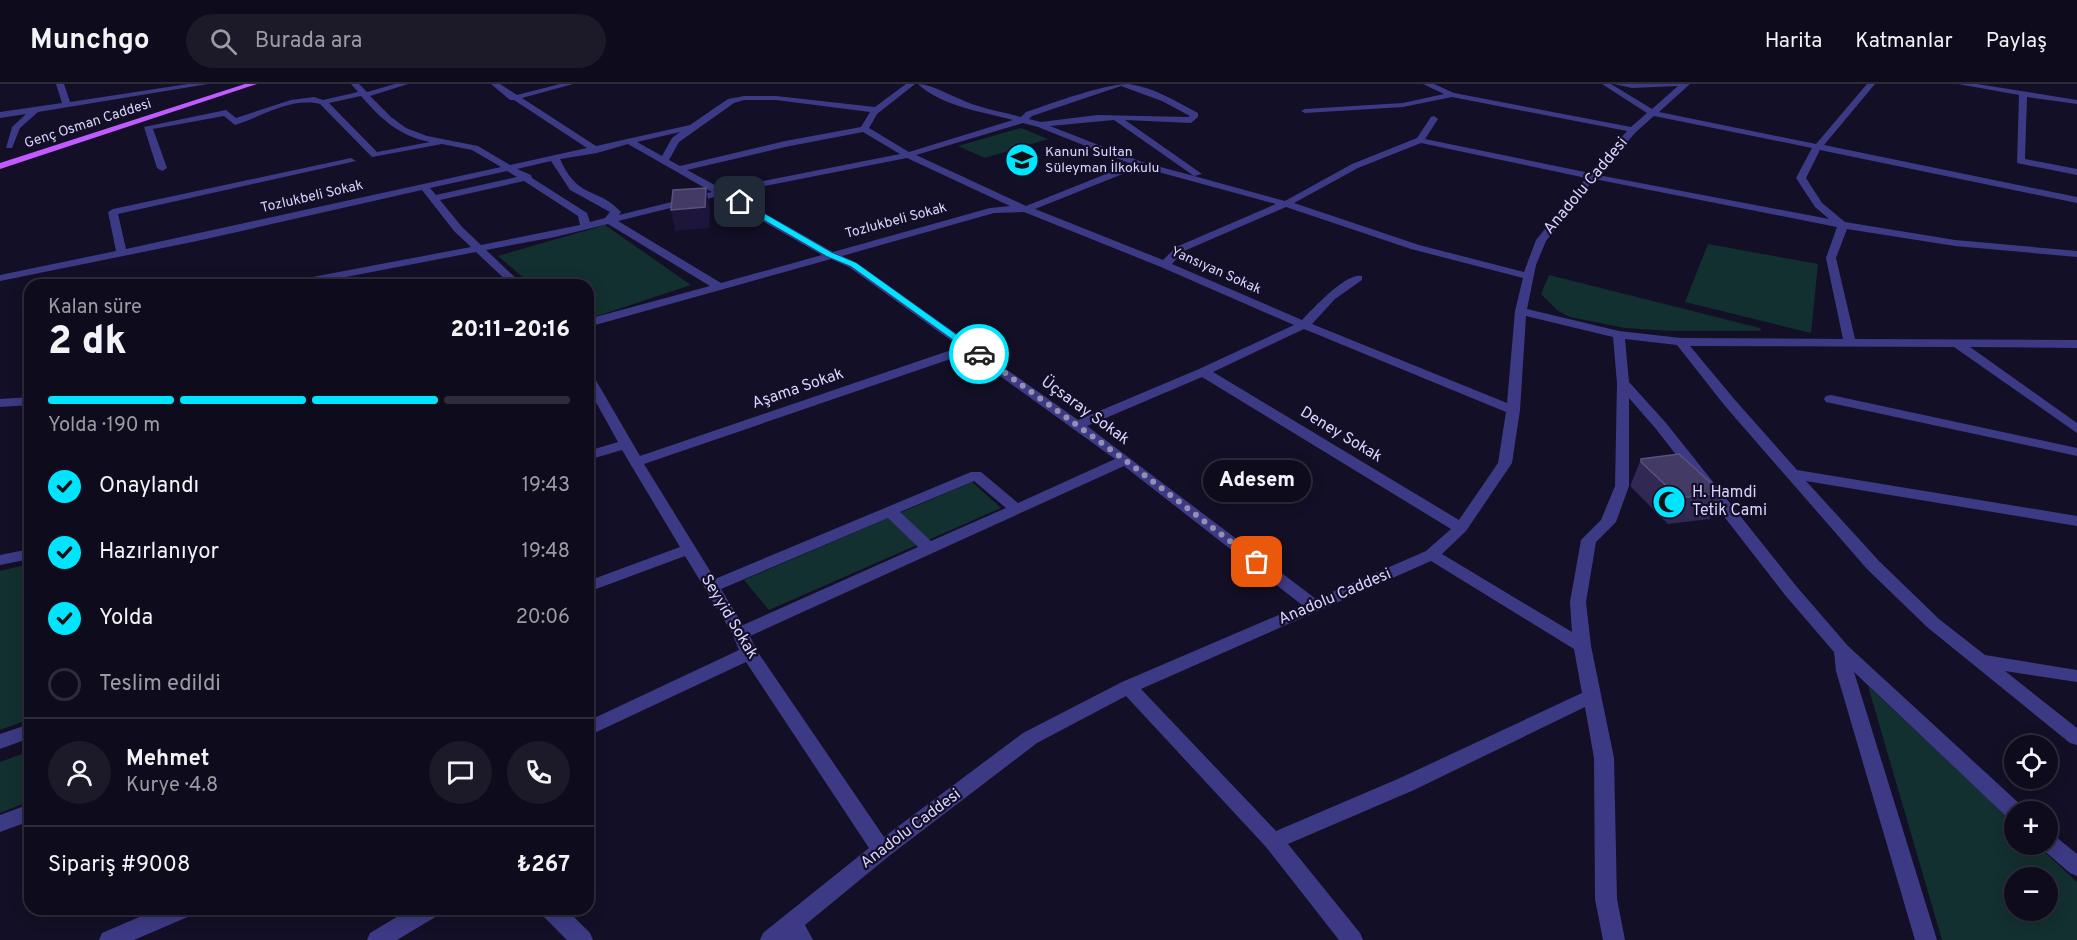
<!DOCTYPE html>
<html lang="tr">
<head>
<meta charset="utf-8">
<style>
  body { margin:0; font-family:Overpass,sans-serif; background:#1c1929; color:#f1f3f6; height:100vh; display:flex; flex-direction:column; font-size:22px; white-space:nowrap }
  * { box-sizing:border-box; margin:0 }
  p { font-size:20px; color:#9b9ba3 }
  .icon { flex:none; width:33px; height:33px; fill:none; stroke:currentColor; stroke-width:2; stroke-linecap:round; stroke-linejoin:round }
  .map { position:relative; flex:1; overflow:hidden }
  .side { position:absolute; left:24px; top:195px; width:570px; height:636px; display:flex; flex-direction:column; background:#0e0b1c; border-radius:18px; box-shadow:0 3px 15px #0003,0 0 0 2px #2e2b3b }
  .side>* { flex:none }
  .controls { position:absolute; left:2004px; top:651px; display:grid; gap:12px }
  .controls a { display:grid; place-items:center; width:54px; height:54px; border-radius:50%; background:#0e0b1c; box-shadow:0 3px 15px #0003,0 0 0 2px #2e2b3b; font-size:30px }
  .pin { position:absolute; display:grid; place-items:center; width:51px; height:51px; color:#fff; margin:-26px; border-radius:12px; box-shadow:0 3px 9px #0006 }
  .courier { position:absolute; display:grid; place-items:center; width:60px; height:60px; margin:-30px; border:4px solid #00e5ff; border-radius:50%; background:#fff; color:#222; box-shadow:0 2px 8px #0007 }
  .bubble { position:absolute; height:42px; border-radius:21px; background:#0e0b1c; box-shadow:0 3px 15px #0003,0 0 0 2px #2e2b3b; font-size:20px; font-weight:800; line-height:42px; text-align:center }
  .headline em { font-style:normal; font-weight:800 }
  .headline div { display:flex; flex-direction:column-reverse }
  .headline { display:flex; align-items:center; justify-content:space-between; height:102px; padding:0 24px }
  h1 { font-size:39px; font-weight:800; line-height:45px }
  .bar { display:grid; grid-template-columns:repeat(4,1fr); gap:9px 6px; align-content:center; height:72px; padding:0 24px }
  .bar i { height:8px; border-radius:4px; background:#2e2b3b }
  .bar .current { background:#00e5ff }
  .bar p { grid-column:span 4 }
  .line { display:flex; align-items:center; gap:15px; padding:0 24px; border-top:2px solid #2e2b3b }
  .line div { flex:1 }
  .round { display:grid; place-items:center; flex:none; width:63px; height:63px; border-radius:32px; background:#1c1929 }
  ol { padding:0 24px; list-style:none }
  li { display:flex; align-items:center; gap:18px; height:66px }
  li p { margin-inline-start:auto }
  li .icon { padding:6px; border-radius:50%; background:#00e5ff; color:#111; stroke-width:4 }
  li:last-child { color:#9b9ba3 }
  li i { width:33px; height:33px; border:3px solid #2e2b3b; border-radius:50% }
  header { display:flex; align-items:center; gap:36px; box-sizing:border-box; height:84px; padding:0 30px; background:#0e0b1c; border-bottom:2px solid #2e2b3b }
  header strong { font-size:28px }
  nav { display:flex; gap:33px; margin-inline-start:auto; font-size:21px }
  .search { width:420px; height:54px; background:#1c1929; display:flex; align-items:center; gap:15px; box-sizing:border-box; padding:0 21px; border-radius:33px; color:#9b9ba3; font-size:22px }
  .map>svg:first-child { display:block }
  .green { fill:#12302f; fill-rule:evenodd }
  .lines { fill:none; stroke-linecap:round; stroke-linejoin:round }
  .minor { fill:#3d3a85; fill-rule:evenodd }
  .major { fill:#c25bff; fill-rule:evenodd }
  .wall { fill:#312854 }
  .shaded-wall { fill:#1d163a }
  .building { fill:#433a66; stroke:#5a527e; stroke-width:1.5 }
  .route { fill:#00e5ff }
  .done { stroke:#948fb3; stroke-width:6; stroke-dasharray:0 10.8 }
  .labels { text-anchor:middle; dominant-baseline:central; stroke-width:4.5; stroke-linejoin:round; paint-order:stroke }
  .far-street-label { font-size:14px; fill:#d9d4ff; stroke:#130f26 }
  .far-poi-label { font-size:14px; fill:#d9d4ff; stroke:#130f26; text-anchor:start }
  .street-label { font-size:16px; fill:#d9d4ff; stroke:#130f26 }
  .poi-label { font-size:16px; fill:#d9d4ff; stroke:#130f26; text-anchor:start }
</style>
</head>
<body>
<header>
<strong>Munchgo</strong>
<div class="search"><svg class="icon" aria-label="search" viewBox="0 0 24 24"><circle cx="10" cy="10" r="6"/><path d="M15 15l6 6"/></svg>Burada ara</div>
<nav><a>Harita</a><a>Katmanlar</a><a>Paylaş</a></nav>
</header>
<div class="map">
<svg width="2077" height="856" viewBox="0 0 2077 856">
  <rect width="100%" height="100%" fill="#130f26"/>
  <path class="green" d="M1021,44L1048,55L985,74L958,62Z
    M605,141L691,201L588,235V201H532L498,172Z
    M1708,160L1818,180L1811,249L1685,218Z
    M1549,191L1760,244L1761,247H1673L1625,244L1570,233L1558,227L1541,210Z
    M972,398L1001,424L769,526L744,496Z
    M30,480V635L0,646V487Z
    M1868,602L2014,739V760L2037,761L2077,798V856H1942ZM2014,794H2048V826H2014Z
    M30,667V717L0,729V678Z"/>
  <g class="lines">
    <path class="minor" d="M56,0H64L70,18L188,0H208L38,28L20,44L12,64H6L12,43L26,30L0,34V28L62,19Z
      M351,0H359L367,8L395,0H408L370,12L391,33L406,44L427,52L478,62L510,81L587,64L514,16H510L491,0H500L517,11L560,0H573L522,14L596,62L690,41L728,15L744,12H776L875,23L906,0H915L877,30L869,44L909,68L1013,36C983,28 941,22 918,0C932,0 959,16 975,21C990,26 1006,29 1021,33L1026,28C1053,19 1103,0 1129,0C1153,3 1177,18 1198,29V33L1191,39L1125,36L1202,90L1194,92L1285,117L1352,80L1417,54L1431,33L1434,32L1438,35L1425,55L1590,89L1627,47L1452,13L1403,23L1305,29L1301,27L1305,25L1403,19L1444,10L1423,0H1434L1454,9L1631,43L1647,29L1602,0H1611L1652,25L1678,2L1632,4L1614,0H1690L1659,28L1816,60L1867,0H1875L1824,61L2077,113V119L1820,66L1806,94L1822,119L1845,138L1955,156L2077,167V173L1955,162L1847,145L1836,174L1855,255L2077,256V264L1970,263L2077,339V349L1954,263L1690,262L1735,316L1797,386L2077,432V442L1806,397L1879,477L1939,535L1985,571L2077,586V598L2005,587L2077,644V661L2070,659L1927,543L1867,485L1725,322L1677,261L1625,255L1629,298L1666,339L1797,503L1848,562L2022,722L2025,728H2014V736L2008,734L1854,588L1937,856H1915L1836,587L1834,568L1785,511L1656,345L1629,314V402L1616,438L1596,458L1586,518L1591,562L1614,674L1617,815L1625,856H1603L1595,815L1594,674L1585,623L1414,706L1288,760L1360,849L1363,856H1339L1266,763L1126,612L1037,659L889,772L805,841L813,856H760L763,849L869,764L746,578L588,652V637L739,566L732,549L685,472L588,508V497L680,463L622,366L588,376V367L618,358L588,304V289L594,293L640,372L960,263L849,183L831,175L588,243V235L710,202L608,140L555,153L486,166L523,201H511L476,168L304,201H280L286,198L471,163L454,147L422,106L197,157L0,197V191L116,167L108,128L113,125L351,74L356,77L118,130L126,165L501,83L472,66L442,60L372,73L320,20C290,13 263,32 235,41L224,32L153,45L167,84L162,87L157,84L144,43L226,26L236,34L291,16L314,13L323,16L358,8ZM1121,2L1162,17L1190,32L1188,33L1097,31L1041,38L1029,35L1032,32ZM361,12C381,35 399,52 430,58L377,68L329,19ZM744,16H776L870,28L861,43L785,57L680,82L669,76L679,58L734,19ZM1654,32L1812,64L1796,94L1815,123L1829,135L1598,91L1636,48ZM1114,36L1194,92L1142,78L1050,42ZM1023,39L1038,43L1131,80L1026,122L916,71ZM680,48L672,54L662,72L637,58ZM863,48L900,70L722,105L687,86L785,63ZM1421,59L1586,94L1536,156L1524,188L1419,161L1294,119L1358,84ZM628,60L712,108L619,131L621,128C597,102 579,117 560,75L597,69ZM907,74L1010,122L990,124L833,168L729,109ZM551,77L570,106L610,128L605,134L590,138L587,129L532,94L531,91L517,85ZM1140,83L1276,120L1176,163L1163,176L1035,125ZM507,87L517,93L436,111L430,104ZM1594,95L1837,143L1826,174L1843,255L1681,254L1619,247L1527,225L1536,181L1546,157ZM524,97L578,132L580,141L481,161L462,143L440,116ZM719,112L822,171L721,199L618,137ZM1286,123L1411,165L1523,194L1515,227L1507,319L1312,240L1335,215L1362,196V192C1345,189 1314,224 1302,236L1172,180L1184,167ZM1024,128L1161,183L1294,241L1199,285L1078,336L857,179L842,172L994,129ZM1526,232L1613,253L1617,299L1615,402L1601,436L1581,456L1570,518L1572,548L1442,470L1466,447L1512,379L1520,326ZM1304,245L1506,328L1498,379L1459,436L1213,288ZM968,269L1115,375L1018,419L981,388H971L715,495L644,380ZM1202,293L1451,445L1426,467L1316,515L1087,342ZM1124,382L1302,521L1122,598L1023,649L884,753L757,567L750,552ZM974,397L1006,424L931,457L900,428ZM888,434L918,463L743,541L721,505ZM1431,477L1574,565L1582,609L1400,694L1276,747L1141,605Z
      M1958,0H1977L2077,16V20L2027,13L2025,75L2077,85V91L2017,79L2019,11Z
      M1831,311L2077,364V372L1826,318L1824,315L1826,312Z
      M30,313V321L0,323V315Z
      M30,465V475L0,481V471Z
      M30,640V654L0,665V650Z
      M30,720V737L0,748V731Z
      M2048,749L2055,752L2077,770V792L2070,789L2041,764L2039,760H2048Z
      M158,825H193L190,832L134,856H99L102,849Z
      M410,825H440L437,832L397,856H367L370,849Z
      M540,825H566L590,849L593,856H567L543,832Z"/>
    <path class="major" d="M245,0H257L0,85V79Z"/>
  </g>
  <path class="wall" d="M1641,375L1722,409L1710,435L1668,440L1631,403V400Z"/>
  <path class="shaded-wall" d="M706,104L710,124L709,144L675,147L671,126Z"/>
  <path class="building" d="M706,104L705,123L671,126L673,106Z
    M1679,370L1722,409L1679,414L1641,378V375Z"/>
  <path class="route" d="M737,117H742L832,169L856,179L983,270L976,272L851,182L827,172L737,120Z"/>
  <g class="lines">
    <path class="done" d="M979,270L1125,376L1257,478"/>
  </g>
  <defs>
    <symbol id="school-disc" viewBox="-11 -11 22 22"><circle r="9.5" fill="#00e5ff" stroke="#130f26"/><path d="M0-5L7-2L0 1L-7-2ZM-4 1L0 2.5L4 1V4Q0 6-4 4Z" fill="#111"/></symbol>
    <symbol id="mosque-disc" viewBox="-11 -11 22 22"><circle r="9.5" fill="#00e5ff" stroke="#130f26"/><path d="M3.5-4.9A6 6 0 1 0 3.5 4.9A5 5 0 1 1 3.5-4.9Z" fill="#111"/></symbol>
  </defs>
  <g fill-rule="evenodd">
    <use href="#school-disc" x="1003" y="57" width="38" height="38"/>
    <use href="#mosque-disc" x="1650" y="399" width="38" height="38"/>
  </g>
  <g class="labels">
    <g class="far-street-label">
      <text transform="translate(88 40) rotate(-18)">Genç Osman Caddesi</text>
      <text transform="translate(312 113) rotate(-13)">Tozlukbeli Sokak</text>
      <text transform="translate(896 137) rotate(-15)">Tozlukbeli Sokak</text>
      <text transform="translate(1216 187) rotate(24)">Yansıyan Sokak</text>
    </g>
    <g class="far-poi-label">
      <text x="1045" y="68">Kanuni Sultan<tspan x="1045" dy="16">Süleyman İlkokulu</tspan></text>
    </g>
    <g class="street-label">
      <text transform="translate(1586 102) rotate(-50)">Anadolu Caddesi</text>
      <text transform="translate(798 305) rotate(-19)">Aşama Sokak</text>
      <text transform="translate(1085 327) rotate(36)">Üçsaray Sokak</text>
      <text transform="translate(1341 351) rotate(31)">Deney Sokak</text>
      <text transform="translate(1335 513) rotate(-23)">Anadolu Caddesi</text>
      <text transform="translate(729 533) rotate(59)">Seyyid Sokak</text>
      <text transform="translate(911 745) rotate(-37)">Anadolu Caddesi</text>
    </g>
    <g class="poi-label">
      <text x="1692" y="409">H. Hamdi<tspan x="1692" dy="18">Tetik Cami</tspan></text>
    </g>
  </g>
</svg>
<div class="controls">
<a><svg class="icon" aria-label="locate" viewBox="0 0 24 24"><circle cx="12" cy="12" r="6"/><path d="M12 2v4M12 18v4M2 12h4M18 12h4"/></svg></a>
<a>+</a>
<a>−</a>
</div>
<div class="pin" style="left:1257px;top:478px;background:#ea580c"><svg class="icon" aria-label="bag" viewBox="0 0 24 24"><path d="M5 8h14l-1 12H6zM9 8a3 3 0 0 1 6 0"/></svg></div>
<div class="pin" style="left:740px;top:118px;background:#1f2937"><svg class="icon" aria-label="home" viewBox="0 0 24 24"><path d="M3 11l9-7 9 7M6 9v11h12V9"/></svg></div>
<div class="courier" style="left:979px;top:270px"><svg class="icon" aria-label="car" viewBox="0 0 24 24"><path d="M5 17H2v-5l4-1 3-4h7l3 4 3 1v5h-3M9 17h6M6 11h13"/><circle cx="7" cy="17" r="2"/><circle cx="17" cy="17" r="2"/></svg></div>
<div class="bubble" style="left:1203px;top:376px;width:108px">Adesem</div>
<section class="side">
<div class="headline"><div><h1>2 dk</h1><p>Kalan süre</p></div><em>20:11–20:16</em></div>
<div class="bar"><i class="current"></i><i class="current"></i><i class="current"></i><i></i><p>Yolda · 190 m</p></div>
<ol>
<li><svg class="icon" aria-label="check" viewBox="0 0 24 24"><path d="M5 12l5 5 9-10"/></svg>Onaylandı<p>19:43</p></li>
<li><svg class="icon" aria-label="check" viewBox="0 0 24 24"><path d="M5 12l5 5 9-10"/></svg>Hazırlanıyor<p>19:48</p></li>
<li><svg class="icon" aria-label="check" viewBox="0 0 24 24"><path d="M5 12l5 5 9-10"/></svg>Yolda<p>20:06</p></li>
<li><i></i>Teslim edildi</li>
</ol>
<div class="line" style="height:108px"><a class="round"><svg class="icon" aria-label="person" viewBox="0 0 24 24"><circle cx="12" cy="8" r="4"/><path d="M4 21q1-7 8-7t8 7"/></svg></a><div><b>Mehmet</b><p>Kurye · 4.8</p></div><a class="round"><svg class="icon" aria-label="chat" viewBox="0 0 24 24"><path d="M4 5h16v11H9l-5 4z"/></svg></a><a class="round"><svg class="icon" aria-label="phone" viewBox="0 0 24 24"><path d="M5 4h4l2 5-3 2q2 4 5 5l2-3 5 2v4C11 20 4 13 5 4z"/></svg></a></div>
<div class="line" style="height:78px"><div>Sipariş #9008</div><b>₺267</b></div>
</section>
</div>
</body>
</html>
